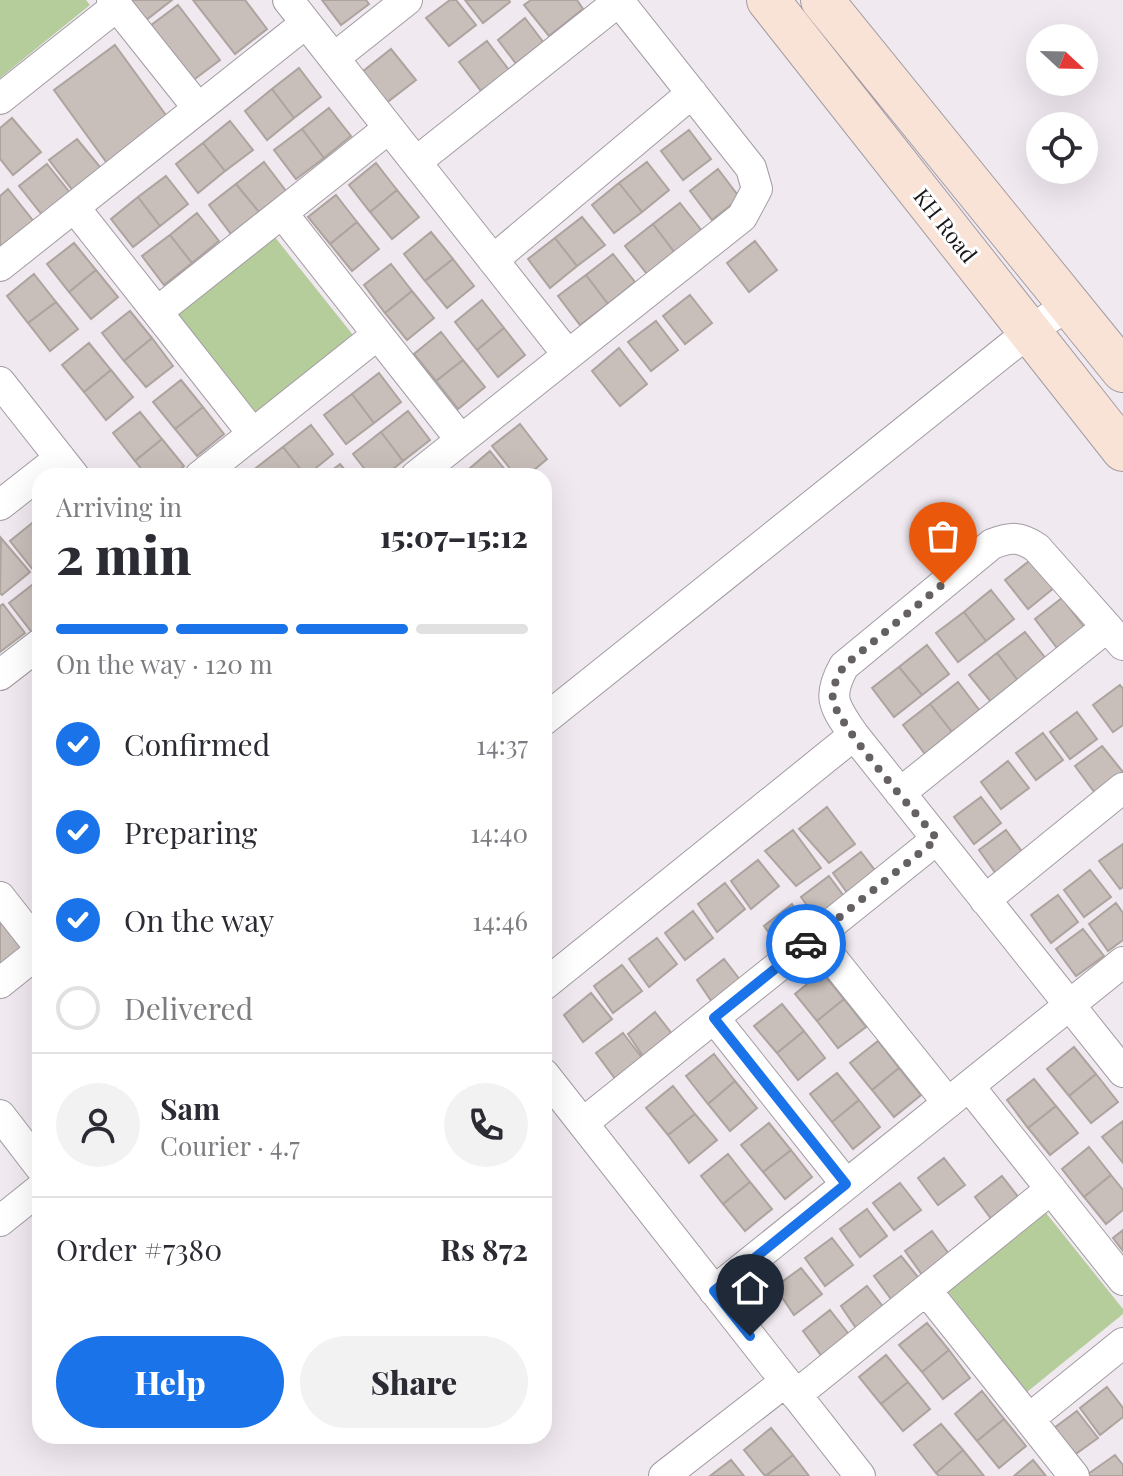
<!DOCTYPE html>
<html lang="en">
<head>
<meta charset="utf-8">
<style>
  body { margin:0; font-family:"Playfair Display",serif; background:#f2f2f3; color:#2b2b33; height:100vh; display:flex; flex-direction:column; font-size:30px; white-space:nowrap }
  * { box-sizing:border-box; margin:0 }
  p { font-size:26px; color:#7c7c81 }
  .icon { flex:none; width:44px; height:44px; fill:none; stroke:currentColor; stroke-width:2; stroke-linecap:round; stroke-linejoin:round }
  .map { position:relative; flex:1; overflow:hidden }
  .sheet { position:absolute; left:32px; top:468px; width:520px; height:976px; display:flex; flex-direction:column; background:#fff; border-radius:24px; box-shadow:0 8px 32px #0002 }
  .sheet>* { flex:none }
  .needle { width:52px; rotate:112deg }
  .buttons { position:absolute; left:1026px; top:24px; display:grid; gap:16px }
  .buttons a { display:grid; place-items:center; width:72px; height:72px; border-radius:50%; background:#fff; box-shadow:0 8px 32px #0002; font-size:40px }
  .pin { position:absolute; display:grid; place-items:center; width:68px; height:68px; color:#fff; margin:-82px -34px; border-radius:50% 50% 50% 0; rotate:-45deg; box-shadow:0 0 8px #0007 }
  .pin .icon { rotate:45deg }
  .courier { position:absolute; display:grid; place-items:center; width:80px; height:80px; margin:-40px; border:6px solid #1a73e8; border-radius:50%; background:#fff; color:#222; box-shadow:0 2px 10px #0007 }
  .overview em { font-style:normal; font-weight:800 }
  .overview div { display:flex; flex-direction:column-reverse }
  .overview { display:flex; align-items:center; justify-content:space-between; height:136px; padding:0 24px }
  h1 { font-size:52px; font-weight:800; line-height:60px }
  .bar { display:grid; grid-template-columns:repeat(4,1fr); gap:12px 8px; align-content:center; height:96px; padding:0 24px }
  .bar i { height:10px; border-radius:6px; background:#e1e1e2 }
  .bar .current { background:#1a73e8 }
  .bar p { grid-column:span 4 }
  .line { display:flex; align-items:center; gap:20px; padding:0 24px; border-top:2px solid #e1e1e2 }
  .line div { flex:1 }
  .round { display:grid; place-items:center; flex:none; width:84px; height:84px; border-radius:42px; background:#f2f2f3 }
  ol { padding:0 24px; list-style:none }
  li { display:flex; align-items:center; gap:24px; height:88px }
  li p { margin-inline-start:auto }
  li .icon { padding:8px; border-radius:50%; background:#1a73e8; color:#fff; stroke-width:4 }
  li:last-child { color:#7c7c81 }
  li i { width:44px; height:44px; border:4px solid #e1e1e2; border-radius:50% }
  .primary-button { display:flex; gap:16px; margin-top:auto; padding:16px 24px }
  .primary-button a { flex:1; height:92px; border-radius:48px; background:#1a73e8; color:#fff; font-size:32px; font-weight:800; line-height:92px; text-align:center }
  .primary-button a+a { background:#f2f2f3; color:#2b2b33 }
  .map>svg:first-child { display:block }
  .green { fill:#b4cd9b }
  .building { fill:#c8beba; stroke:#ada39f; stroke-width:2 }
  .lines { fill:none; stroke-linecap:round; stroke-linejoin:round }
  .minor-casing { stroke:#a39ca3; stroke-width:32 }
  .secondary-casing { stroke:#a39ca3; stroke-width:44 }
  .minor { stroke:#fff; stroke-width:30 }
  .secondary { stroke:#f9e3d7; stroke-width:42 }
  .done { stroke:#646064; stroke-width:8; stroke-dasharray:0 14.4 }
  .route { stroke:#1a73e8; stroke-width:10 }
  .labels { text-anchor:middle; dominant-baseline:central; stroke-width:6; stroke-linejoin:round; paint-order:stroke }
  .street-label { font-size:22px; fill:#181619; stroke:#fff }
</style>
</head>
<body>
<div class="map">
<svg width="1123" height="1476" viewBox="0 0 1123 1476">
  <rect width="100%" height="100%" fill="#f0e9f0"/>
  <path class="green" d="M0,0H86L90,5L0,78Z
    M274,236L353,335L255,414L175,316Z
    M1046,1213L1123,1309V1314L1027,1392L948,1292Z"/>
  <path class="building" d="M123,0H172L141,24Z
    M193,0H245L267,29L235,54Z
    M322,0H366L369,4L341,25Z
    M450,0H456L476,25L449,46L426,18Z
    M465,0H509L510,2L483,23Z
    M531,0H577L583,9L549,36L524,5Z
    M178,5L220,60L188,84L146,29Z
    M525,18L547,47L520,69L498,40Z
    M487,41L509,70L481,91L459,62Z
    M115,45L168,118L107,163L54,90Z
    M391,49L416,80L381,107L357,76Z
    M299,68L321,97L294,118L272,89Z
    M272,89L294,118L267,140L245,111Z
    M329,108L351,136L324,158L302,129Z
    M12,118L41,152L13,175L0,159V128Z
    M230,121L253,150L225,171L203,143Z
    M302,129L324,158L296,179L274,150Z
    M689,130L711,159L683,180L661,151Z
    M77,139L105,173L77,196L49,160Z
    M203,143L225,171L198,193L176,164Z
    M264,162L286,191L259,212L236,184Z
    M647,162L669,190L642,212L619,183Z
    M376,163L397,190L370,212L349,185Z
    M47,164L75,199L47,221L19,186Z
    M718,169L740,198L712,220L690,191Z
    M166,176L188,204L160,226L138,197Z
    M619,183L642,212L614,233L592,205Z
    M236,184L259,212L231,234L209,205Z
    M8,189L35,223L3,248L0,244V196Z
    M397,190L419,217L392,239L370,212Z
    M336,195L357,222L330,244L308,217Z
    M138,197L160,226L133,247L111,219Z
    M680,203L702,231L675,253L653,224Z
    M197,213L219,241L192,263L170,235Z
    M582,217L605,245L577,266L555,238Z
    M357,222L379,249L352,271L330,244Z
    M653,224L675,253L647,274L625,246Z
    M431,232L453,259L425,281L404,254Z
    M170,235L192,263L164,285L142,256Z
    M555,238L577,266L550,288L528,259Z
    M755,241L777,270L749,292L727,263Z
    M74,243L96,270L69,292L47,264Z
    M613,254L635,282L608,304L586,275Z
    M453,259L474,286L447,308L425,281Z
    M391,264L412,291L385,313L364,285Z
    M96,270L118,297L91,319L69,292Z
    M34,274L56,302L28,323L7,296Z
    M586,275L608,304L580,325L558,296Z
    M412,291L434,318L407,340L385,313Z
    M690,295L712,323L685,344L663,316Z
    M482,300L504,328L477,350L455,322Z
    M56,302L78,329L50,351L28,323Z
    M130,311L152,338L124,361L102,333Z
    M656,321L678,350L651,371L628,342Z
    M504,328L525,355L498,377L477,350Z
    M441,332L463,360L436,381L414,354Z
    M152,338L173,366L146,387L124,361Z
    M89,343L111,370L84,392L62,365Z
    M619,348L647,384L620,406L592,371Z
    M463,360L485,387L458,409L436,381Z
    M111,370L133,397L106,420L84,392Z
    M379,373L401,402L374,423L352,394Z
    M181,380L203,407L175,429L153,402Z
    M352,394L374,423L346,444L324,415Z
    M203,407L224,434L197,456L175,429Z
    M408,411L430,440L403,461L381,432Z
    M140,412L162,439L135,461L113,433Z
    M520,424L547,459L527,476H516L492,446Z
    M311,425L333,454L306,476L283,447Z
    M381,432L403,461L384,476H370L353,454Z
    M162,439L184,466L172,476H147L135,461Z
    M283,447L306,476H262L256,468Z
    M490,451L510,476H465L463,474Z
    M340,464L350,476H324Z
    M37,519L40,522L38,576L10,541Z
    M1,538L30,572L2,595L0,593Z
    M1033,558L1055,587L1028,609L1005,580Z
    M36,582L40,587V636L37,639L9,603Z
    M991,590L1014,619L986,641L964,612Z
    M1062,598L1084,627L1057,648L1035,619Z
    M3,604L25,633L0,652V606Z
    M964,612L986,641L958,662L936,633Z
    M1025,632L1047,660L1019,682L997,653Z
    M927,645L949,674L922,695L899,667Z
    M997,653L1019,682L992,703L969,675Z
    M899,667L922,695L894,717L872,688Z
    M958,682L980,711L952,732L930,704Z
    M1120,685L1123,689V725L1113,732L1093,705Z
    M930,704L952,732L925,754L903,725Z
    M1077,712L1097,739L1070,759L1050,732Z
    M1043,733L1063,760L1036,780L1016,753Z
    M1102,746L1123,772L1095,793L1075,766Z
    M1008,761L1029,788L1001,809L981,782Z
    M981,797L1001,823L974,844L954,817Z
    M827,807L855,844L829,863L799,829Z
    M793,830L821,868L796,886L765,851Z
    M1006,830L1026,857L999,878L979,850Z
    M1123,844V887L1120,889L1099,861Z
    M861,852L881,878L853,901L833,873Z
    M758,860L779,886L751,909L731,881Z
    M1090,870L1111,897L1084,917L1064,890Z
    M829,876L849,903L821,925L801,897Z
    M725,883L745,909L717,932L698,904Z
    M1058,895L1078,922L1051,943L1031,915Z
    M1116,903L1123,913V940L1108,951L1089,924Z
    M792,904L812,930L783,953L764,926Z
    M693,911L713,938L685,960L665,933Z
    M3,919L25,947L0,967V921Z
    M1083,929L1104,956L1076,976L1056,949Z
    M657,938L677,964L649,987L629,959Z
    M724,959L744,985L716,1008L697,980Z
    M622,965L642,991L613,1013L594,986Z
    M822,972L844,999L817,1021L795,994Z
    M591,993L612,1019L583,1042L564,1015Z
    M844,999L866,1027L838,1048L817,1021Z
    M782,1004L804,1031L777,1053L754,1026Z
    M655,1012L676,1039L647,1062L628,1034Z
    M804,1031L825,1058L798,1080L777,1053Z
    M623,1033L643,1059L616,1080L596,1053Z
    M878,1041L899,1068L872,1090L850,1063Z
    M1074,1047L1096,1074L1069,1096L1047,1069Z
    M714,1054L735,1081L708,1104L686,1076Z
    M899,1068L921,1095L894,1117L872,1090Z
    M837,1073L859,1100L832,1122L810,1094Z
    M1096,1074L1118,1102L1091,1123L1069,1096Z
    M1034,1079L1056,1106L1028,1128L1007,1100Z
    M735,1081L757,1108L730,1131L708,1104Z
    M673,1086L695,1114L668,1135L646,1108Z
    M859,1100L880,1127L853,1149L832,1122Z
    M1056,1106L1078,1133L1050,1155L1028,1128Z
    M695,1114L717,1140L689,1163L668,1135Z
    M1123,1121V1163L1102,1137Z
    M769,1123L791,1150L763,1172L741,1145Z
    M1089,1147L1111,1175L1084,1197L1062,1169Z
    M791,1150L812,1177L785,1199L763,1172Z
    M728,1154L750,1182L723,1204L701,1176Z
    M944,1158L965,1185L938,1205L918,1178Z
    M1111,1175L1123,1190V1210L1106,1224L1084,1197Z
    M1002,1176L1023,1203L995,1224L975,1197Z
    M750,1182L772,1209L745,1231L723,1204Z
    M900,1183L921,1210L894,1230L873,1203Z
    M867,1209L887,1236L860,1257L840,1229Z
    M1123,1230V1251L1113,1238Z
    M932,1231L952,1258L925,1279L905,1251Z
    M832,1238L853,1265L825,1286L805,1258Z
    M901,1256L922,1282L894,1303L874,1276Z
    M801,1268L822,1294L794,1315L775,1287Z
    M867,1286L888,1313L860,1334L841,1306Z
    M830,1310L851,1337L823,1358L803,1331Z
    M927,1323L949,1350L922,1372L899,1345Z
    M949,1350L970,1378L943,1399L922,1372Z
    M886,1355L908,1382L881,1404L859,1377Z
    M908,1382L930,1409L903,1431L881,1404Z
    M1107,1387L1123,1408V1417L1100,1435L1080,1408Z
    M982,1391L1004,1419L977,1441L955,1414Z
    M1077,1411L1098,1438L1070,1458L1050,1431Z
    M1004,1419L1026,1446L999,1468L977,1441Z
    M941,1424L963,1450L936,1473L914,1445Z
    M771,1428L793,1455L765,1476L744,1450Z
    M963,1450L984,1476H939L936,1473Z
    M793,1455L809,1476H766Z
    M1115,1455L1123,1465V1476H1089L1088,1474Z
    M731,1460L744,1476H710Z
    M1033,1460L1046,1476H1014Z"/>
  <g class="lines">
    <defs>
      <path id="minor" d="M112,0L198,108
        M288,0L568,355L416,476
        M334,58L407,0
        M0,99L117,6
        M416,162L619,1
        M74,207L157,312L389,128
        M282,213L461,440
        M493,260L692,93
        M0,266L306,23
        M157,312L253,434
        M568,355L742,217L757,189L751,168L618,0
        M0,382L74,476
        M200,476L377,335
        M0,505L60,458
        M1123,645L1037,548C1020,536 1011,537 992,544L844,666C826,698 835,707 854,735L1123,1072
        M0,675L40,644
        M544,720L1030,331L1068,305
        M900,793L1107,627
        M0,897L40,948
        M985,900L1123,788
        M815,937L948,1103
        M0,983L40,951
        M544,985L854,735
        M714,1018L846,1184
        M544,1074L860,1476
        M969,1086L1123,1280
        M0,1115L40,1167
        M583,1123L937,839
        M0,1221L40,1189
        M926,1290L1029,1419
        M714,1291L1123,962
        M796,1395L1051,1189
        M664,1476L785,1382
        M1074,1476L1029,1419L1123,1343"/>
      <path id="secondary" d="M768,0L1123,450
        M822,0L1123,371"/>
    </defs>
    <use href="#minor" class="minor-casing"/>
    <use href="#secondary" class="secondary-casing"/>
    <use href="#minor" class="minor"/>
    <use href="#secondary" class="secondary"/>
  </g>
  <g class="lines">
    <path class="done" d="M806,944L937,839C917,814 837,725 833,700C831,688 838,676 844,666L943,584"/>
    <path class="route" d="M750,1336L714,1291L846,1184L714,1018L806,944"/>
  </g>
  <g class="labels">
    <g class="street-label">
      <text transform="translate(946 225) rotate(52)">KH Road</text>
    </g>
  </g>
</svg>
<div class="buttons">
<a><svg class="needle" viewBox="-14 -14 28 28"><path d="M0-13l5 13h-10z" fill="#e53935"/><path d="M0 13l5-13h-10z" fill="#7c7c81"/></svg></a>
<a><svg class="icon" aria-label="locate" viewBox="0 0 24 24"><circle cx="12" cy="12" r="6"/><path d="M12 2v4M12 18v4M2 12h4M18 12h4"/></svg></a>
</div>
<div class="pin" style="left:943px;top:584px;background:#ea580c"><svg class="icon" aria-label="bag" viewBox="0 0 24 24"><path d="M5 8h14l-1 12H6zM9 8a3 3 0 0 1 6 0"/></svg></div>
<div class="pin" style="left:750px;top:1336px;background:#1f2937"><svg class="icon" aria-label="home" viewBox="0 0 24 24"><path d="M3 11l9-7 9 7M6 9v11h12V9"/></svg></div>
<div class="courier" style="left:806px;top:944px"><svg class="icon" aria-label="car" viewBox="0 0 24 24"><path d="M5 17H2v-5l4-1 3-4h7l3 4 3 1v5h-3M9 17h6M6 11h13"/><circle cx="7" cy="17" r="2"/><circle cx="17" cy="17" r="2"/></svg></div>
<section class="sheet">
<div class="overview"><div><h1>2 min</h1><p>Arriving in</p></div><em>15:07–15:12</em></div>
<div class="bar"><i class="current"></i><i class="current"></i><i class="current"></i><i></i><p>On the way · 120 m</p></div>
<ol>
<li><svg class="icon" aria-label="check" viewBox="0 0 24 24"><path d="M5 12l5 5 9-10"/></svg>Confirmed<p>14:37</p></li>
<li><svg class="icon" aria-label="check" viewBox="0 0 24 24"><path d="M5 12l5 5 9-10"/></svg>Preparing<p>14:40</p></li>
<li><svg class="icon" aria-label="check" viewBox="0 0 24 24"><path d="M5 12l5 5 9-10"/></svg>On the way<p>14:46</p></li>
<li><i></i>Delivered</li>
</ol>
<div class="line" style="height:144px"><a class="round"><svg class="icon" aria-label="person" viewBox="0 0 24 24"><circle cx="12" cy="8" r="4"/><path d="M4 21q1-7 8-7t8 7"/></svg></a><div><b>Sam</b><p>Courier · 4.7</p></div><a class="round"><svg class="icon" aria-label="phone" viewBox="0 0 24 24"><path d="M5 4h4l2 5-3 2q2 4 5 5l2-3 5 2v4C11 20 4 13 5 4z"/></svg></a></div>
<div class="line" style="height:104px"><div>Order #7380</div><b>Rs 872</b></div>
<div class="primary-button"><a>Help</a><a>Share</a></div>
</section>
</div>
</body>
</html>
